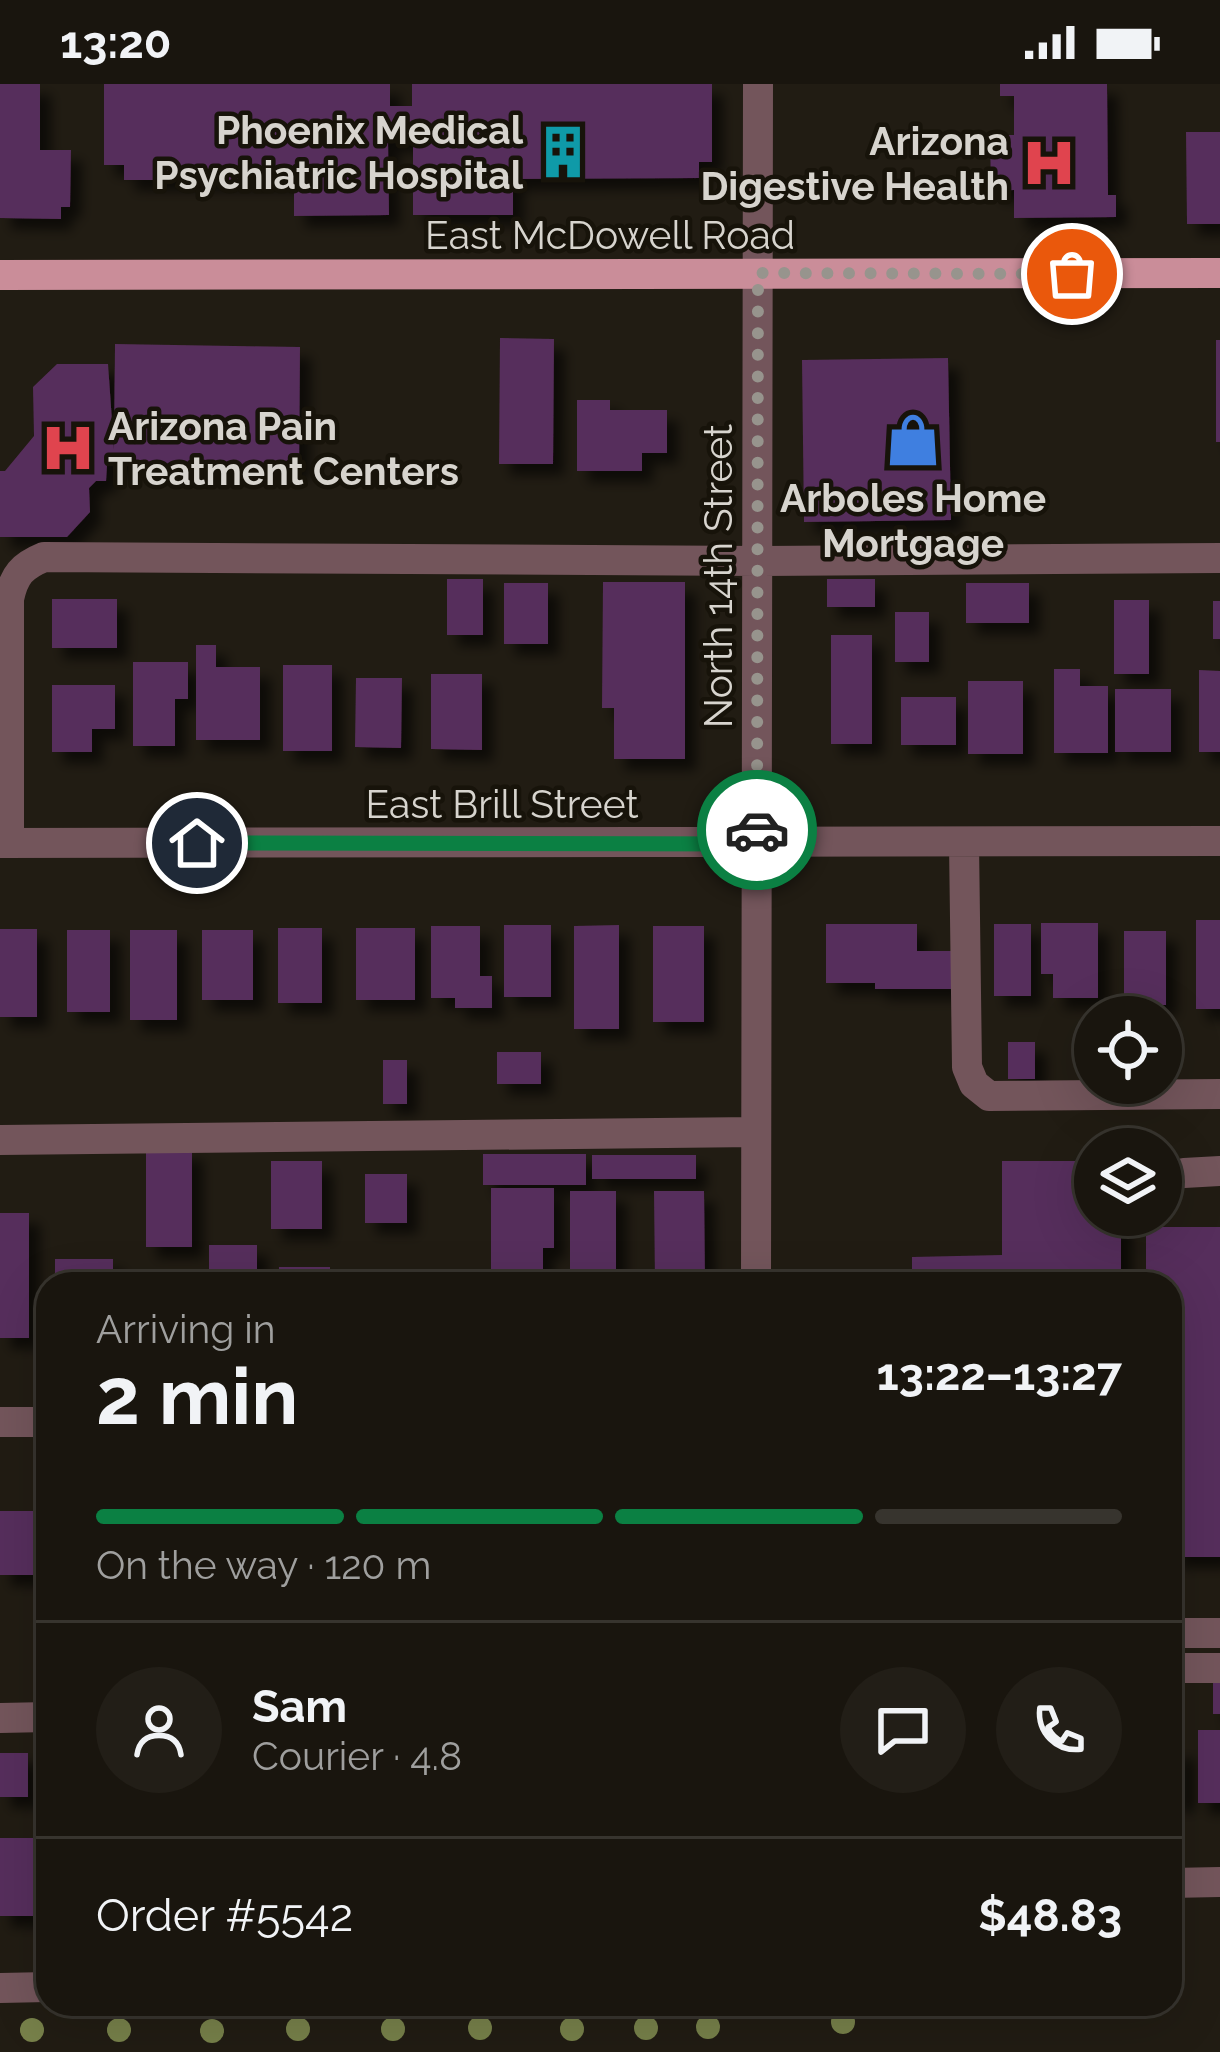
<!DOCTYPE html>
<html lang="en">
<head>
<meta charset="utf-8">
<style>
  body { margin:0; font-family:Raleway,sans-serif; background:#221e17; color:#f1f3f6; height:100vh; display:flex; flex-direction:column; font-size:45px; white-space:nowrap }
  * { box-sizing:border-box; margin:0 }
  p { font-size:39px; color:#9f9f9e }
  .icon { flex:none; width:66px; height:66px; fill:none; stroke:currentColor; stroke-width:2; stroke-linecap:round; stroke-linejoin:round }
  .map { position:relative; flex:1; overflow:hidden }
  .side { position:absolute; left:36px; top:1188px; width:1146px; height:744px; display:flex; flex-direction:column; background:#19150e; border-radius:36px; box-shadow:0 12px 48px #0002,0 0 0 3px #37342e }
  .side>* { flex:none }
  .buttons { position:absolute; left:1074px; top:912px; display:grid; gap:24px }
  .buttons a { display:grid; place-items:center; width:108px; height:108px; border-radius:50%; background:#19150e; box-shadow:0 12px 48px #0002,0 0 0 3px #37342e; font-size:60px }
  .pin { position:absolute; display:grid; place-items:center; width:102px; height:102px; color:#fff; margin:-51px; border:6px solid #fff; border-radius:50%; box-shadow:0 3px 12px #0007 }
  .courier { position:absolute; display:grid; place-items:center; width:120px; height:120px; margin:-60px; border:9px solid #0b8043; border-radius:50%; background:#fff; color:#222; box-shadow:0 3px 15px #0007 }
  .overview em { font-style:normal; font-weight:700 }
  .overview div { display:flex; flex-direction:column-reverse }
  .overview { display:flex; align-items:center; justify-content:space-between; height:204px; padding:0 60px }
  h1 { font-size:78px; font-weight:700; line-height:90px }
  .bar { display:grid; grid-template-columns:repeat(4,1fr); gap:18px 12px; align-content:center; height:144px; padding:0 60px }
  .bar i { height:15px; border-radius:9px; background:#37342e }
  .bar .current { background:#0b8043 }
  .bar p { grid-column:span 4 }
  .line { display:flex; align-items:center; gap:30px; padding:0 60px; border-top:3px solid #37342e }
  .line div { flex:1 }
  .round { display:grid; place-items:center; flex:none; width:126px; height:126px; border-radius:63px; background:#221e17 }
  .status { display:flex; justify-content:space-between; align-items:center; height:84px; padding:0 60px; background:#19150e; direction:ltr }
  .status svg { height:33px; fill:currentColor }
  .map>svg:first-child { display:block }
  .building { fill:#572e5b; filter:url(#shadow) }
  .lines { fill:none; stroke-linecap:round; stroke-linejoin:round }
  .minor { stroke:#73555b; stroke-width:30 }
  .major { stroke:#ca8d99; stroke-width:30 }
  .tree { fill:#77814a }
  .done { stroke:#97948d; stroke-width:12; stroke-dasharray:0 21.6 }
  .route { stroke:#0b8043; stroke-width:15 }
  .labels { text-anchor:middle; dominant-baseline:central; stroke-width:9; stroke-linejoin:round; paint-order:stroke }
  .poi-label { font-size:39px; font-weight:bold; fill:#d7d4ce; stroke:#17130a; text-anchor:end }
  .street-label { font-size:39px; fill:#d7d4ce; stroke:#17130a }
</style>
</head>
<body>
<div class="status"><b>13:20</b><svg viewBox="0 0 49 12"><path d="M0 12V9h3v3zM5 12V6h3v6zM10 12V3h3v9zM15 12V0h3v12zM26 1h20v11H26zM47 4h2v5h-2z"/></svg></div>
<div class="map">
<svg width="1220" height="1968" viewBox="0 0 1220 1968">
  <defs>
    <filter id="shadow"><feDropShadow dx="11" dy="11" stdDeviation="6" flood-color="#0009"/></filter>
  </defs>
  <rect width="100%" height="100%" fill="#211c13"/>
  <path class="building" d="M0,0H40V66H71L70,123H61V135L0,134Z
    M104,0H390V22H412V0H712V78H699V94L513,95V131H413V57H388L389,131L294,132V96H124V81H104Z
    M1000,0H1107L1108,111H1116V133L1014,134V106L991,107L990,51H1014V12H1000Z
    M1186,48H1220V140H1187Z
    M500,254L554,255L553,380H499Z
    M1216,256H1220V358H1216Z
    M115,260L300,263L299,385L113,380L114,375L107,381L106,397H96L89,404L90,428L67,453H0V387H5L34,352L33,303L57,280H108L114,366Z
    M948,274L951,436L804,438L802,276Z
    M577,316H610V326H667V369H642V387H577Z
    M447,495H483V551H447Z
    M827,495H875V523H827Z
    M603,498H685V675H614V624H602Z
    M504,499H548V560H504Z
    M966,499H1029V539H966Z
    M52,515H117V564H52Z
    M1114,516H1149V590H1114Z
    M1213,517H1220V555H1213Z
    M895,528H929V578H895Z
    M831,551H872V660H831Z
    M196,561H216V583H260V656H196Z
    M133,578H188V615H175V662H133Z
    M283,581H332V667H283Z
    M1054,585H1080V602H1108V669H1054Z
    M1199,586L1220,587V668H1199Z
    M431,590H482V666L431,665Z
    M356,594H402L401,664L355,663Z
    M968,597H1023V670H968Z
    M52,601H115V645H92V668H52Z
    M1115,605H1171V668H1115Z
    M901,613H956V661H901Z
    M1196,836H1220V925H1196Z
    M1041,839H1098V914H1053V890H1041Z
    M826,840H917V867H952V905H875V899H826Z
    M994,840H1031V912H994Z
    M504,841H551V913H504Z
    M619,841V945H574V842Z
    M431,842H480V892H492V924H455V914H431Z
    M653,842H704V938H653Z
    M278,844H322V919H278Z
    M356,844H415V916H356Z
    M0,845H37V933H0Z
    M67,846H110V928H67Z
    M130,846H177V936H130Z
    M202,846H253V916H202Z
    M1124,847H1166V921H1124Z
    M1008,958H1035V995H1008Z
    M497,968H541V1000H497Z
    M383,976H407V1020H383Z
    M146,1065H192V1163H146Z
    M483,1070H586V1101H483Z
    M592,1071H696V1095H592Z
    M271,1077H322V1145H271Z
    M1002,1077H1095V1131H1121V1200H912V1173L1002,1171Z
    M365,1090H407V1139H365Z
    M491,1104H554V1164H543V1200H491Z
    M570,1107H616V1200H570Z
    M654,1107H704L705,1200H655Z
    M0,1129H29V1254H0Z
    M1146,1143H1220V1473H1170V1200H1146Z
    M209,1161H257V1200H209Z
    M55,1175H113V1200H55Z
    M279,1183H330V1200H279Z
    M355,1190H418V1200H355Z
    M0,1427H34V1491H0Z
    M1213,1596H1220V1630H1213Z
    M1198,1646H1220V1719H1198Z
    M1170,1664H1184V1717H1170Z
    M0,1669H28V1713H0Z
    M0,1754H40V1832H0Z"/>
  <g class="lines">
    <path class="minor" d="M0,759L1220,757
      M9,759V515C14,491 22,482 44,473L758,477L1220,474
      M964,759L967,983L974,1000L989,1012L1220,1010
      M0,1056L756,1048
      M1184,1089L1220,1087
      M756,1200L758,0
      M0,1338H48
      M1170,1549H1220
      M1170,1584H1220
      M0,1634L48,1633
      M1170,1799L1220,1798
      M0,1904L48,1903"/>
    <path class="major" d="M0,191L1220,189"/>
  </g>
  <g class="tree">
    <circle cx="843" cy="1938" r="12"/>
    <circle cx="708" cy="1943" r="12"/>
    <circle cx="480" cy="1944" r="12"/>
    <circle cx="646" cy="1944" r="12"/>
    <circle cx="298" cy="1945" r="12"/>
    <circle cx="393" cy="1945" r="12"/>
    <circle cx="572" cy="1945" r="12"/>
    <circle cx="32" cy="1946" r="12"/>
    <circle cx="119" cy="1946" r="12"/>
    <circle cx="212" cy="1947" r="12"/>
  </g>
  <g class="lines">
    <path class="done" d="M757,746L758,189L1072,190"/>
    <path class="route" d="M197,759L757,760V746"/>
  </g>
  <defs>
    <symbol id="building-bare" viewBox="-9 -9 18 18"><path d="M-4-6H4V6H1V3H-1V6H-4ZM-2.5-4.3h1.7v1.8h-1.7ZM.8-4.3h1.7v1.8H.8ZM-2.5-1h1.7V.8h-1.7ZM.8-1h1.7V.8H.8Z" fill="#0f9aa8" stroke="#17130a" stroke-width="2.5" paint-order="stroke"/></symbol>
    <symbol id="hospital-bare" viewBox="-9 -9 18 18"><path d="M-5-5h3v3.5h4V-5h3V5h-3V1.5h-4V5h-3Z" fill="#e0444e" stroke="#17130a" stroke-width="2.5" paint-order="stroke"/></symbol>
    <symbol id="shop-bare" viewBox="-9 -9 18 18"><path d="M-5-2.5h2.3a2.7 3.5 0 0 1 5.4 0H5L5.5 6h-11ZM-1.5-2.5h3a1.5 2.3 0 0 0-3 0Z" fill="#3f7fe0" stroke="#17130a" stroke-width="2.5" paint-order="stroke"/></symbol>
  </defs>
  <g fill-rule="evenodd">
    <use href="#building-bare" x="525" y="30" width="76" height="76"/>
    <use href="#hospital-bare" x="1011" y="41" width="76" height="76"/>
    <use href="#shop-bare" x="875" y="318" width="76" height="76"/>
    <use href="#hospital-bare" x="30" y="326" width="76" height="76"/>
  </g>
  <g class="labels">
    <g class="poi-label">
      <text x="523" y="46">Phoenix Medical<tspan x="523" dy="45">Psychiatric Hospital</tspan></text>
      <text x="1009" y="57">Arizona<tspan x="1009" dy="45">Digestive Health</tspan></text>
      <text x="108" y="342" text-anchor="start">Arizona Pain<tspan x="108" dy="45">Treatment Centers</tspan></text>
      <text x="913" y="414" text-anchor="middle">Arboles Home<tspan x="913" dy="45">Mortgage</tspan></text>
    </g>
    <g class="street-label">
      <text x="610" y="151">East McDowell Road</text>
      <text transform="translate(718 492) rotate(-90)">North 14th Street</text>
      <text x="502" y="720">East Brill Street</text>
    </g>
  </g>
</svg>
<div class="buttons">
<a><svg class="icon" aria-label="locate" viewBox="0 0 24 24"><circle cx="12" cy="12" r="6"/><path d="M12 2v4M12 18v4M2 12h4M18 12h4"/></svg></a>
<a><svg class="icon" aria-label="layers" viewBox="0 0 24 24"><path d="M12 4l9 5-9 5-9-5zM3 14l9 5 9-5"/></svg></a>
</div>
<div class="pin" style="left:1072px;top:190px;background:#ea580c"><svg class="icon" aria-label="bag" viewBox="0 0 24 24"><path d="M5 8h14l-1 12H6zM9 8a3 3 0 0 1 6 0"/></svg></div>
<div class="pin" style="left:197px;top:759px;background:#1f2937"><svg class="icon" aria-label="home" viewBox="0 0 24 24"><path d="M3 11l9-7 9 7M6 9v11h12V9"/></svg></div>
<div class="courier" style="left:757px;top:746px"><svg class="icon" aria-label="car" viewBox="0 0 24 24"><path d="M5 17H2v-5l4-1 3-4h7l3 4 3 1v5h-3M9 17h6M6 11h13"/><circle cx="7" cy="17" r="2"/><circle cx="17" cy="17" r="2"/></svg></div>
<section class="side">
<div class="overview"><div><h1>2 min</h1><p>Arriving in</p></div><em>13:22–13:27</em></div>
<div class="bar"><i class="current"></i><i class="current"></i><i class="current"></i><i></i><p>On the way · 120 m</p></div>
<div class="line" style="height:216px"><a class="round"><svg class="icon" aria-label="person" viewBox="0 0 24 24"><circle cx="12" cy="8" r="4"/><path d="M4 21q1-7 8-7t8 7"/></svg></a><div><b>Sam</b><p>Courier · 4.8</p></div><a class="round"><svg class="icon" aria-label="chat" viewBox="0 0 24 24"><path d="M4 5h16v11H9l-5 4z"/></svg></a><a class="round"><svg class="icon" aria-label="phone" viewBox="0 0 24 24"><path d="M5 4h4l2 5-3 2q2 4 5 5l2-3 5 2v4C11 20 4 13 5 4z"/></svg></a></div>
<div class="line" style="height:156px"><div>Order #5542</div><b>$48.83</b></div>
</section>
</div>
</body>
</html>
